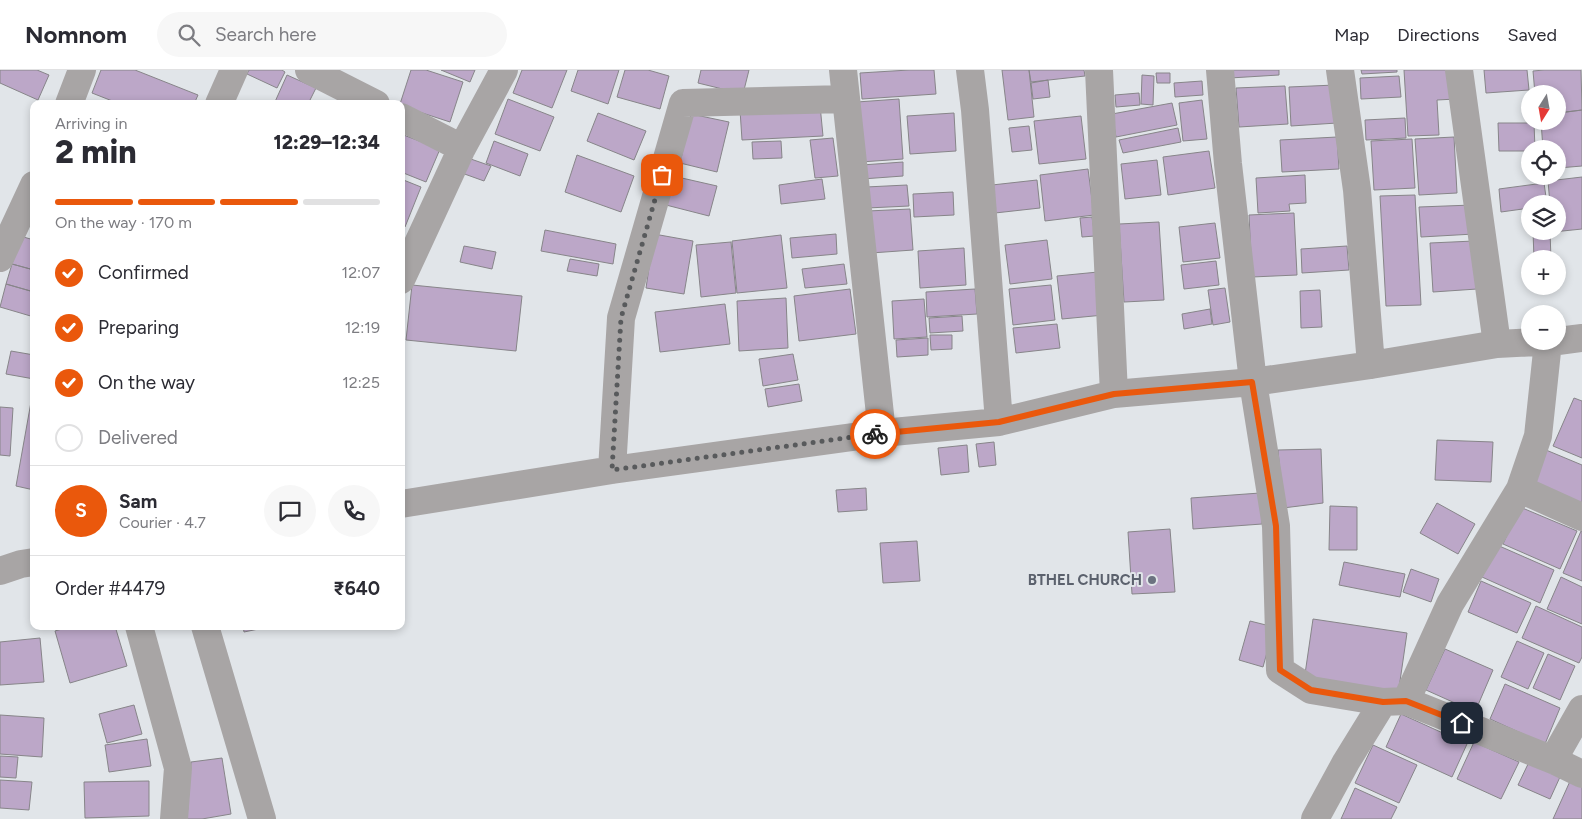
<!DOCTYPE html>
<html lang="en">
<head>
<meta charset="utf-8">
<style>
  body { margin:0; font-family:Figtree,sans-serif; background:#f7f7f7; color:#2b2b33; height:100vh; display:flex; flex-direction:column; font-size:19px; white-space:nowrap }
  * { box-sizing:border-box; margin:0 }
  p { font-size:16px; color:#7c7c81 }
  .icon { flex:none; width:28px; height:28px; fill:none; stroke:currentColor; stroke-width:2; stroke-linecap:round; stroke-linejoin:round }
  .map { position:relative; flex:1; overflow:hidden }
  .panel { position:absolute; left:30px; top:30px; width:375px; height:530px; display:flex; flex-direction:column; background:#fff; border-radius:10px; box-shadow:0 2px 8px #0003 }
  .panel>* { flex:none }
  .needle { width:32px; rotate:191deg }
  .controls { position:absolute; left:1521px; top:15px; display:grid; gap:10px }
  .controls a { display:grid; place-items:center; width:45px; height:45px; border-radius:50%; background:#fff; box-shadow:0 2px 8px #0003; font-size:25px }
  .pin { position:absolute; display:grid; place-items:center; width:42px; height:42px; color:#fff; margin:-21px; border-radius:10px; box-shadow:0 2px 8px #0006 }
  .courier { position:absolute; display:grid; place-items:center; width:50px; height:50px; margin:-25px; border:4px solid #ea580c; border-radius:50%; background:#fff; color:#222; box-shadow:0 1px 6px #0007 }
  .overview em { font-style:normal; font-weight:800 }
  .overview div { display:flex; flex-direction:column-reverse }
  .overview { display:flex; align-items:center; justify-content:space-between; height:85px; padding:0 25px }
  h1 { font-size:32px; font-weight:800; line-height:38px }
  .bar { display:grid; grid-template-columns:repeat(4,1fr); gap:8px 5px; align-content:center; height:60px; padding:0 25px }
  .bar i { height:6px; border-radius:4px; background:#e1e1e2 }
  .bar .selected { background:#ea580c }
  .bar p { grid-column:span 4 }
  .line { display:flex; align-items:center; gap:12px; padding:0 25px; border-top:1px solid #e1e1e2 }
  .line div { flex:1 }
  .round { display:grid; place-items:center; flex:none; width:52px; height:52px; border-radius:26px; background:#f7f7f7 }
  ol { padding:0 25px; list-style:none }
  li { display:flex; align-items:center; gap:15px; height:55px }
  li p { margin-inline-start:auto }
  li .icon { padding:5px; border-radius:50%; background:#ea580c; color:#fff; stroke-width:4 }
  li:last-child { color:#7c7c81 }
  li i { width:28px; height:28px; border:2px solid #e1e1e2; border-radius:50% }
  header { display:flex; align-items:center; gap:30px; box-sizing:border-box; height:70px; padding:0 25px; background:#fff; border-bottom:1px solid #e1e1e2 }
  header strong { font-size:24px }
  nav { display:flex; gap:28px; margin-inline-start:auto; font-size:18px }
  .search { width:350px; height:45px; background:#f7f7f7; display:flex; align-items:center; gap:12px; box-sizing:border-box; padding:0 18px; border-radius:28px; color:#7c7c81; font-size:19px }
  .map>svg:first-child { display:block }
  .building { fill:#bca7c8; stroke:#878589 }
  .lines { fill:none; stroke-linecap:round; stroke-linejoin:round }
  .minor { stroke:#a8a5a5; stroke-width:28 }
  .done { stroke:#585a5c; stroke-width:5; stroke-dasharray:0 9 }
  .route { stroke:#ea580c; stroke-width:6 }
  .worship-dot { fill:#6b7280; stroke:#e1e5e9; stroke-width:2 }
  .labels { text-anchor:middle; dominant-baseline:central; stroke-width:4; stroke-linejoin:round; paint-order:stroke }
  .worship-label { font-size:15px; font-weight:bold; fill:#5b616d; stroke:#e1e5e9; text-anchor:end }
</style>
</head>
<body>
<header>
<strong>Nomnom</strong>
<div class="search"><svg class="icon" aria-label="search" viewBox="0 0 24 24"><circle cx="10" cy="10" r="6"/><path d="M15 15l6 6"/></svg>Search here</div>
<nav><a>Map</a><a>Directions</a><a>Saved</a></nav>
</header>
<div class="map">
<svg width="1582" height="749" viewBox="0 0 1582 749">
  <rect width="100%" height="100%" fill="#e1e5e9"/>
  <path class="building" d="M0,0H37L49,5L38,30L0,13Z
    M101,0H135L198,25L194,34H120L92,23Z
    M249,0H282L285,2L277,18L247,4Z
    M411,0H426L463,12L450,52L401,36L400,34Z
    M441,0H475L470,12Z
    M522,0H567L552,38L513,23Z
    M578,0H619L608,34L571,21Z
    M625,0H648L669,6L660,39L617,27Z
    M701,0H749L743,24L698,13Z
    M909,0H934L936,24L862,29L860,3Z
    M1002,0H1029L1034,47L1008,50Z
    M1029,0H1084L1085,6L1031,12Z
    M1229,0H1279V5L1230,8Z
    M1361,0H1397V2L1362,4Z
    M1404,0H1455L1456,29L1437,30L1439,65L1408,66Z
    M1484,0H1527L1529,20L1486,23Z
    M1544,0H1581L1582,40L1558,43V24H1535L1533,1Z
    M1156,3H1170V13H1157Z
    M287,5L316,18L308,34H274Z
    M1142,5L1154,6L1153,35L1141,34Z
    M1399,6L1401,27L1361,29L1360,8Z
    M1048,10L1050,27L1033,29L1031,13Z
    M1202,11L1203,25L1175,27L1174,13Z
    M1335,15L1337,53L1291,56L1289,17Z
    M1285,16L1288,54L1239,57L1236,18Z
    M1139,23L1140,35L1116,37L1115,25Z
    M508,29L554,47L540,81L495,64Z
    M899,29L903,89L861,92L857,32Z
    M1202,30L1207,69L1183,71L1179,33Z
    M1172,33L1177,55L1116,67L1112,44Z
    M820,35L823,66L742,70L740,40Z
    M1582,40V96L1558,98V79H1543L1541,51H1558V43Z
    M598,43L646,61L634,90L587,71Z
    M954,43L956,81L910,84L907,46Z
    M691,44L729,52L717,102L680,93Z
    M1081,46L1086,89L1039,94L1034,51Z
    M1405,48L1406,68L1366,70L1365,50Z
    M1498,53H1534L1535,79H1530V81H1499Z
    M1029,56L1032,80L1012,82L1009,58Z
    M1178,58L1181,72L1123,83L1119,70Z
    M401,64L440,79L426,112L401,102Z
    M1337,67L1339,99L1282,102L1280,70Z
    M1454,67L1457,123L1419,125L1415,69Z
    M833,68L838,106L815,108L810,70Z
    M1412,69L1415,118L1374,120L1371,71Z
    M494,71L528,84L520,106L486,93Z
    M781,71L782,88L753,89L752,72Z
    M1209,81L1215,118L1168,125L1163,87Z
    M577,85L634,106L621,142L565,122Z
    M465,87L491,96L484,111L459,102Z
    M1157,90L1161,125L1125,129L1121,94Z
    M903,92V106L862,109V95Z
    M1088,99L1094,145L1045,151L1040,105Z
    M1305,105L1306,133L1289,134L1290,141L1258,143L1256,108Z
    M673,106L717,116L709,146L666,135Z
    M1582,107V159L1553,162L1558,161V134H1550L1548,111Z
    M401,109L421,117L405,157L401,155Z
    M822,109L825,129L781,134L779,115Z
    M1037,110L1040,138L995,143L992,115Z
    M1544,113L1547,134H1530V138L1501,142L1499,119Z
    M907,115L909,136L867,138L866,117Z
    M953,122L954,145L914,147L913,124Z
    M1415,125L1421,235L1386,236L1380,126Z
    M1472,135L1474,164L1421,167L1419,137Z
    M910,139L913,180L871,183L868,141Z
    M1294,143L1297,205L1252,207L1249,145Z
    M1092,147L1095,166L1082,167L1080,148Z
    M1159,152L1164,230L1124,232L1119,154Z
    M1215,153L1220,188L1183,192L1179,157Z
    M545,160L616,174L613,194L541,181Z
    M1533,161H1550L1551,189H1534Z
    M654,164L693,171L684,224L646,218Z
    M836,164L837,184L792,188L790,168Z
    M781,165L787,218L737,223L732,171Z
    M20,166L34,170V200L12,194Z
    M1047,170L1052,209L1010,214L1005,175Z
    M1474,171L1477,219L1433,222L1430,173Z
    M731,172L736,223L701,227L696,175Z
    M464,176L496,182L492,199L460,192Z
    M1347,176L1349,200L1302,203L1301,179Z
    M964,178L966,215L920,218L918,181Z
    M570,189L599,194L597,206L567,201Z
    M1216,191L1219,215L1184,219L1181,195Z
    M12,194L34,200V222L6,214Z
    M844,194L847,214L805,218L802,199Z
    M1525,194H1530V210H1526Z
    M1098,202L1104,245L1062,249L1057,206Z
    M6,214L34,222V247L0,237Z
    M412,215L522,226L516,281L406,270Z
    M1051,215L1055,250L1013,255L1009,219Z
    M1225,218L1230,252L1213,255L1208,220Z
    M850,219L856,264L799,271L794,226Z
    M975,219L977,244L927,247L926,222Z
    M1320,220L1322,257L1301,258L1300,221Z
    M786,228L788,278L739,281L737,231Z
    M924,229L927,267L894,269L892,231Z
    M725,234L730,274L660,282L655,242Z
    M1210,239L1212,254L1184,259L1182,244Z
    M962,246L963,261L930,263L929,248Z
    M1057,254L1060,278L1016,283L1013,258Z
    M930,265H952V279L931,280Z
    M928,268V285L897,287L896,270Z
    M11,281L34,285V309L6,304Z
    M793,284L798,310L763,316L759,289Z
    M799,314L802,331L768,337L765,319Z
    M1574,328L1582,331V388L1553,376Z
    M31,332L34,333V420L16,416Z
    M0,337L13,338L10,386L0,385Z
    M1437,370L1493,372L1491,412L1435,410Z
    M994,372L996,395L979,397L976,374Z
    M967,375L969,402L941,405L938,378Z
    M1321,379L1323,433L1283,438L1278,380Z
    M1546,380L1582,395V434L1532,412Z
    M866,418L867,440L838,442L836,420Z
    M1260,423L1262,454L1193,459L1191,428Z
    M1437,433L1475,454L1458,484L1420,463Z
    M1330,436L1357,437V480H1329Z
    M1520,437L1577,461L1560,499L1503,474Z
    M1170,459L1175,522L1132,524L1128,462Z
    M1581,461H1582V511L1563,503Z
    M917,471L920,511L883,513L880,473Z
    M1497,475L1554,500L1540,533L1482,507Z
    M1344,492L1405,504L1400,527L1339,515Z
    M1411,499L1439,509L1431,532L1403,522Z
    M1561,507L1582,517V554L1547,539Z
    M1481,511L1531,533L1517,563L1468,542Z
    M1536,536L1582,557V587L1579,593L1522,568Z
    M1313,549L1407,563L1398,625L1304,611Z
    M1250,551L1274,557L1263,597L1239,590Z
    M72,556H115L127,596L70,613L55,561Z
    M243,556H273L244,562Z
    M40,568L44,612L0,615V572Z
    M1517,571L1544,583L1528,619L1501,607Z
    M1445,579L1493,600L1475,642L1426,620Z
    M1548,584L1575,596L1560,630L1533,618Z
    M1505,614L1560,638L1545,674L1490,649Z
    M134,635L142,664L107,673L99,644Z
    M1401,644L1467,674L1452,707L1386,677Z
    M0,645L44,648L42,687L0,684Z
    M147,669L151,696L109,702L105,675Z
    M1474,672L1519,692L1501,729L1457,709Z
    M1373,675L1417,695L1399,733L1355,713Z
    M0,686L18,687L16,708L0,707Z
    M222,688L231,744L202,749H187L191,692Z
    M1529,692L1560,707L1550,729L1518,715Z
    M1571,709L1582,714V749H1553Z
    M0,710L32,712L29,740L0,738Z
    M149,711V746L85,748L84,712Z
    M1355,718L1397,737L1391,749H1341Z"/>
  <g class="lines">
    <path class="minor" d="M309,0L376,34
      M843,0L882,363
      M970,0L975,40L999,352
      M1099,0L1114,324
      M1220,0L1228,94L1253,312L1276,456L1280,600L1311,620L1383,632
      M1340,0L1357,120L1371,295
      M1459,0L1497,274
      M69,34L82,0
      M219,34L234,0
      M401,47L462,78L401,210
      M462,78L504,0
      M0,188L34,115
      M1558,271L1582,268
      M612,400L621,248L683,33L846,29
      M1520,419L1582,447
      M401,434L612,400L882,363L999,352L1114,324L1253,312L1371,295L1497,274L1557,271
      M0,501L21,494L34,492
      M139,556L178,698L174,749
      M205,556L262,749
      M1406,631L1553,690L1582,704
      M1553,690L1582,639
      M1315,749L1346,692L1383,632L1406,631L1450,534L1520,419L1538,366L1548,272"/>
  </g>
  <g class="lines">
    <path class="done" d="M662,105L621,248L612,400L875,364"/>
    <path class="route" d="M875,364L999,352L1114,324L1252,312L1276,456L1280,600L1311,620L1383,632L1406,631L1462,653"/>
  </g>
  <circle class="worship-dot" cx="1152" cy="510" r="5"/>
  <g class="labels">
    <g class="worship-label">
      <text x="1142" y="510">BTHEL CHURCH</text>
    </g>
  </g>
</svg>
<div class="controls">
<a><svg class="needle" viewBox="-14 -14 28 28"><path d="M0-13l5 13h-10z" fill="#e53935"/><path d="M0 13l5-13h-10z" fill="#7c7c81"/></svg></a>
<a><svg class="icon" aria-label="locate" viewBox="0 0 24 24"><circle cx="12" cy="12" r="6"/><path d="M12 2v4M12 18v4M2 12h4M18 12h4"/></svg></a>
<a><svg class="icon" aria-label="layers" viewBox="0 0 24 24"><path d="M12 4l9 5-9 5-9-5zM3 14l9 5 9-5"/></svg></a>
<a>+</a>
<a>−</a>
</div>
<div class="pin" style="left:662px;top:105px;background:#ea580c"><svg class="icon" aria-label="bag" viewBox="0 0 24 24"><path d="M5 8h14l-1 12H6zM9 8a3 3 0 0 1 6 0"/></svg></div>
<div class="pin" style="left:1462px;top:653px;background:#1f2937"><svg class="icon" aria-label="home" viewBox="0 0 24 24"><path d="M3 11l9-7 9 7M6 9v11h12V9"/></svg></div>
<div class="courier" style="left:875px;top:364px"><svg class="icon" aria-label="bike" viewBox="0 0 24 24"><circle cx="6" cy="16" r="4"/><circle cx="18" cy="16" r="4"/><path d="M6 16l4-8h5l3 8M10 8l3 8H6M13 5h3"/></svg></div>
<section class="panel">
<div class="overview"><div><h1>2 min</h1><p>Arriving in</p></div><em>12:29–12:34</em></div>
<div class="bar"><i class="selected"></i><i class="selected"></i><i class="selected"></i><i></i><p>On the way · 170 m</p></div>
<ol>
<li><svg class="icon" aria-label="check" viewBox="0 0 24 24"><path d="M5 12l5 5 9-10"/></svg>Confirmed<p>12:07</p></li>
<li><svg class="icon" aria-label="check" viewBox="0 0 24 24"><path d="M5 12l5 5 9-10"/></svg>Preparing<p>12:19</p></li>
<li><svg class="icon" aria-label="check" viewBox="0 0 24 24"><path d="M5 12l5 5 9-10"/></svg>On the way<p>12:25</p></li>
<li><i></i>Delivered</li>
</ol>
<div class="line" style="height:90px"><b class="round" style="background:#ea580c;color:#fff">S</b><div><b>Sam</b><p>Courier · 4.7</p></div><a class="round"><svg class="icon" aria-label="chat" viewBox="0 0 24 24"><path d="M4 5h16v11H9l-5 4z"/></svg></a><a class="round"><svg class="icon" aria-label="phone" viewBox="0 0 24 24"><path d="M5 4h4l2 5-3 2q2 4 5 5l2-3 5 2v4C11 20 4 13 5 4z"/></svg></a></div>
<div class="line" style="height:65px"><div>Order #4479</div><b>₹640</b></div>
</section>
</div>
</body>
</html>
